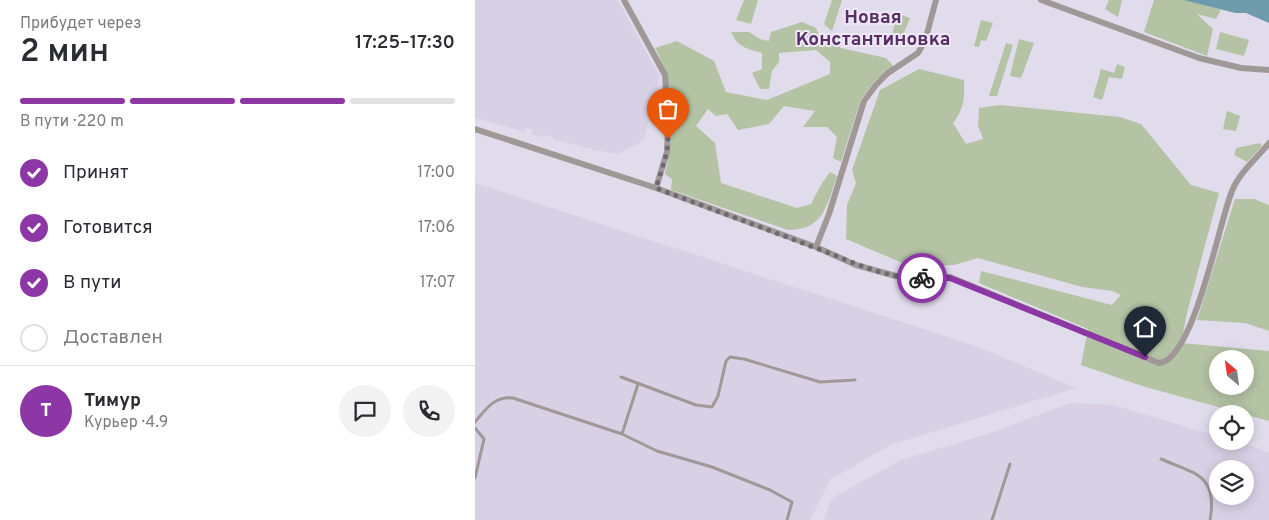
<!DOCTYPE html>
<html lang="ru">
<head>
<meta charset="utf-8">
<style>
  body { margin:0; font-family:Overpass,sans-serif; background:#f2f2f3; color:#2b2b33; height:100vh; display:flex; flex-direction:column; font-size:19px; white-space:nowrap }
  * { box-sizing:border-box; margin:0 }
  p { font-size:16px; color:#7c7c81 }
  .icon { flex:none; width:28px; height:28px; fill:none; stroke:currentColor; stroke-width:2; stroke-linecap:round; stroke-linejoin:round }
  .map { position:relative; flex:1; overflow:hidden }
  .panel { display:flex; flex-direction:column; background:#fff; width:475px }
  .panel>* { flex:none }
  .needle { width:32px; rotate:331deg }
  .controls { position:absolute; left:734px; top:350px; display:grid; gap:10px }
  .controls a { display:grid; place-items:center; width:45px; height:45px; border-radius:50%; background:#fff; box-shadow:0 2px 12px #0003; font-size:25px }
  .pin { position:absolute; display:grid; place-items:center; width:42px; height:42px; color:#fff; margin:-51px -21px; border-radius:50% 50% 50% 0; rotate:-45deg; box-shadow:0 0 5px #0007 }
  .pin .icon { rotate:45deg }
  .courier { position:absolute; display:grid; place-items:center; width:50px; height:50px; margin:-25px; border:4px solid #8c37a5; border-radius:50%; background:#fff; color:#222; box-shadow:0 1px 6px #0007 }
  .headline em { font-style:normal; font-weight:600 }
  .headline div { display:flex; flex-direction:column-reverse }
  .headline { display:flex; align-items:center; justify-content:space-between; height:85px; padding:0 20px }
  h1 { font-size:32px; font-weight:600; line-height:38px }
  .bar { display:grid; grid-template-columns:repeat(4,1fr); gap:8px 5px; align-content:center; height:60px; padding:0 20px }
  .bar i { height:6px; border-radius:4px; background:#e1e1e2 }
  .bar .on { background:#8c37a5 }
  .bar p { grid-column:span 4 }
  .line { display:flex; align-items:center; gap:12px; padding:0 20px; border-top:1px solid #e1e1e2 }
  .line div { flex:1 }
  .round { display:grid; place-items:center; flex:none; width:52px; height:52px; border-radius:26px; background:#f2f2f3 }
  ol { padding:0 20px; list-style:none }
  li { display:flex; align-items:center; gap:15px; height:55px }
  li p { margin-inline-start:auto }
  li .icon { padding:5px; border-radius:50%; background:#8c37a5; color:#fff; stroke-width:4 }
  li:last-child { color:#7c7c81 }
  li i { width:28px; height:28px; border:2px solid #e1e1e2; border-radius:50% }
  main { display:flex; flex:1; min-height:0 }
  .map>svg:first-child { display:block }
  .built { fill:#d8d0e5; fill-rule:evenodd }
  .green { fill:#b3c3a4; fill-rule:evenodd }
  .water { fill:#6e9bab }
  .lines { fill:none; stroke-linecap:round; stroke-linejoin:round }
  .lane { stroke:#a09897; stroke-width:3 }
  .street { stroke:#a09897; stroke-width:6 }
  .done { stroke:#6d6a73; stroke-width:5; stroke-dasharray:0 9 }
  .route { stroke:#8c37a5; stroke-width:6 }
  .labels { text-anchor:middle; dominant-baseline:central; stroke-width:4; stroke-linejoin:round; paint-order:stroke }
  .district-label { font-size:19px; font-weight:bold; fill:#582f65; stroke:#efe9f9 }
</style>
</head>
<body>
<main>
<section class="panel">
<div class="headline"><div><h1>2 мин</h1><p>Прибудет через</p></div><em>17:25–17:30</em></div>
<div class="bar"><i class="on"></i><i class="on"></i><i class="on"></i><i></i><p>В пути · 220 m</p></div>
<ol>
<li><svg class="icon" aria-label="check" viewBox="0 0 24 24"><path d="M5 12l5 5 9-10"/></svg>Принят<p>17:00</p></li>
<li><svg class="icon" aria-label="check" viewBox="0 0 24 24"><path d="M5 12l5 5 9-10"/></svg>Готовится<p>17:06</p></li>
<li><svg class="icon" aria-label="check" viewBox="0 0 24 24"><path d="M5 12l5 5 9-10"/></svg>В пути<p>17:07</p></li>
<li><i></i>Доставлен</li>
</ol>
<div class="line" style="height:90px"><b class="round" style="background:#8c37a5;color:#fff">Т</b><div><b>Тимур</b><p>Курьер · 4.9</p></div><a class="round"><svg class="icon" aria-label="chat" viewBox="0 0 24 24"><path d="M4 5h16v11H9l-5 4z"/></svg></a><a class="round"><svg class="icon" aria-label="phone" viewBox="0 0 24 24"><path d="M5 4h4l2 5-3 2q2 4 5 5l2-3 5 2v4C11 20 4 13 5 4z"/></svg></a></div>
</section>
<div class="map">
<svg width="794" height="520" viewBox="0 0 794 520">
  <rect width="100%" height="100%" fill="#e1dceb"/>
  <path class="built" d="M0,0H143L185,77L169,140L144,154L123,151L81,140L74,134L70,138L57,134L56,129L51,128L50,132L0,118Z
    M0,183L501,346L601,388L415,445L355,480L335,520H0Z
    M595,403L638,405L742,436V441H760L794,452V520H349L355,501L364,494L426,460L512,434ZM742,469H770V496H742Z"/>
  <path class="green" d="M269,0H283L276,24L261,20Z
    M357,0H367L357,31L349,24Z
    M634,0H647L643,17L630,9Z
    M679,0H715L746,10L741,19L722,14L738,29L732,56L669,32Z
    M423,14L435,18L427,37L417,34Z
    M506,20L518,23L511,41L506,40L504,47L499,46Z
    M327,22L341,28L346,40H358L366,48L411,58L419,67L400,81L386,99L366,162L358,158L362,137L352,127H328L340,111L309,106L294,124L263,130L252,114L241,116L233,109L221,126L240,143L246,183L322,208L336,204L347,183L355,172L362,176C352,205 349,230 313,230L196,190L197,179L190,174C200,135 200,83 180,48L202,41L239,61L251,92L292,100L355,74V62L341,50L304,53V62L297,71L294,89H285L277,73L287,69V53C273,49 262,47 256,32H274L285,39L294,41L296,32Z
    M745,32L774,40L769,56L741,49Z
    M544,39L559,43L546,78L535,76Z
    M531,43L538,45L522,96H514Z
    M642,64L650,67L647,79L634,77L627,100L618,97L626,69L639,73Z
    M444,69L489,80C490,96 489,110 478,123L491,144L508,139L503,125L504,108L525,105L645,117L666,124L716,185L744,193L712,313L706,343L794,351V421L667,386L606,365L613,329L504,283L506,271L637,305L646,295L637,291L607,287L503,258L479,265L437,267L371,239L372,205L381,183L377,170L405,90ZM742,359H770V386H742Z
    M752,111L765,116L761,131L748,129Z
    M785,143L787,146L772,162L759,155L761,148Z
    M760,199H779L794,205V331L770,323L722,320Z"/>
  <path class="water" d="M709,0H794V23L771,13H760Z"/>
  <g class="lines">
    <path class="lane" d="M146,377L221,405L237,407L243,396L251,361L255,357L269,359L345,382L380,380
      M0,422C11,409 19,396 38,398L147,434L182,451L237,467L295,490L317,502L312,520
      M0,428L9,439L0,478
      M147,434L163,384
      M686,459C721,474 743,475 735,520
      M517,520L535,464"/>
    <path class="street" d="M149,0L190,75L193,125L192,152L181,188
      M566,0L724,58L766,68L794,70
      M0,129L181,188L341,247L381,265L428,278L475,277L684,363C719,360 744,222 757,191C764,173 782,158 794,143
      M341,247L354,214L389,101L401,85L413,73L443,53L450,41L461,0"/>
  </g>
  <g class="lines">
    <path class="done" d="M193,139L192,152L181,188C233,208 286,227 338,247C375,260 408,279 447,278"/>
    <path class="route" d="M447,278H475L670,357"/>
  </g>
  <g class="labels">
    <g class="district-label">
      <text x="398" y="18">Новая<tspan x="398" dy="22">Константиновка</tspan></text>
    </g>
  </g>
</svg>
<div class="controls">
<a><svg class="needle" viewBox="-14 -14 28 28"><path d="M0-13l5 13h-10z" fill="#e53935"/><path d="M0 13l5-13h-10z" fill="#7c7c81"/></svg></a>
<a><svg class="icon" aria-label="locate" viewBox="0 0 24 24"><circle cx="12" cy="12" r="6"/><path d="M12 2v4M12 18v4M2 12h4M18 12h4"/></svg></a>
<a><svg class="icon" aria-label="layers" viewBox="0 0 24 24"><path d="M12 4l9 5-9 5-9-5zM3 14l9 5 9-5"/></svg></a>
</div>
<div class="pin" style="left:193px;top:139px;background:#ea580c"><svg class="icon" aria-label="bag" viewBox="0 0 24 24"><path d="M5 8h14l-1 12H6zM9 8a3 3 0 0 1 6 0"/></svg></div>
<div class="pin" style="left:670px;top:357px;background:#1f2937"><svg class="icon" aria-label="home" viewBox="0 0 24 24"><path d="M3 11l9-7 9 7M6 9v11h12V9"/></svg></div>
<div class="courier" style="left:447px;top:278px"><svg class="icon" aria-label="bike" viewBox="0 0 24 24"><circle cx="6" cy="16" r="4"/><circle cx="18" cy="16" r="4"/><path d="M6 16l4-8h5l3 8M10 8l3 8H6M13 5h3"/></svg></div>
</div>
</main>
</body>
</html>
